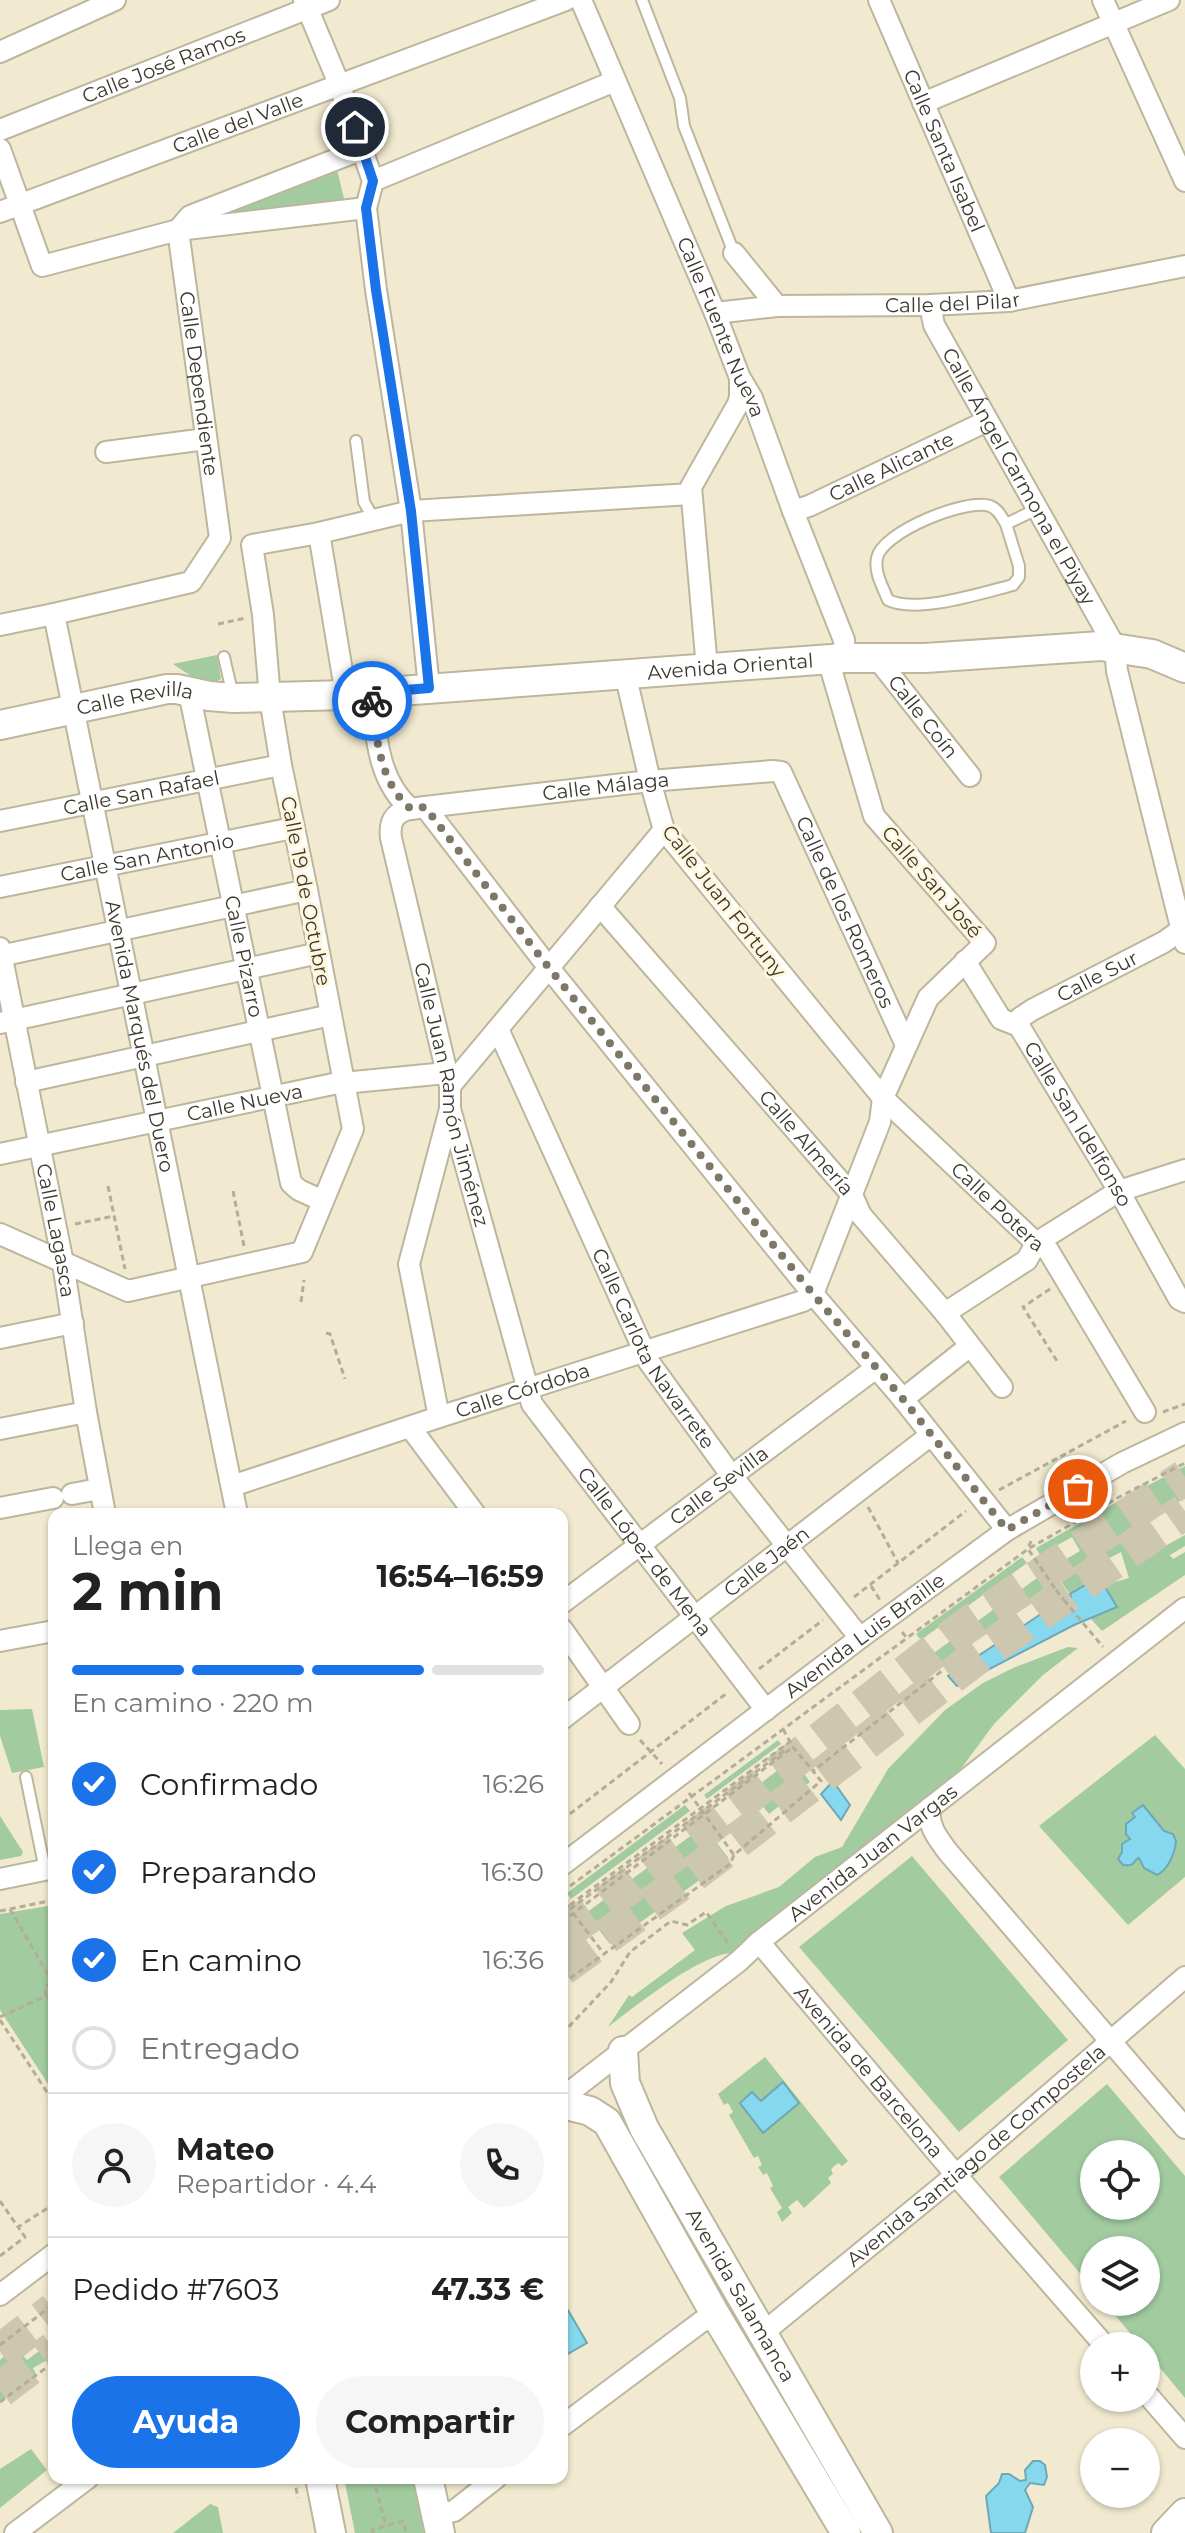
<!DOCTYPE html>
<html lang="es">
<head>
<meta charset="utf-8">
<style>
  body { margin:0; font-family:Montserrat,sans-serif; background:#f6f6f6; color:#222; height:100vh; display:flex; flex-direction:column; font-size:30px; white-space:nowrap }
  * { box-sizing:border-box; margin:0 }
  p { font-size:26px; color:#767676 }
  .icon { flex:none; width:44px; height:44px; fill:none; stroke:currentColor; stroke-width:2; stroke-linecap:round; stroke-linejoin:round }
  .map { position:relative; flex:1; overflow:hidden }
  .side { position:absolute; left:48px; top:1508px; width:520px; height:976px; display:flex; flex-direction:column; background:#fff; border-radius:16px; box-shadow:0 2px 6px #0004 }
  .side>* { flex:none }
  .buttons { position:absolute; left:1080px; top:2140px; display:grid; gap:16px }
  .buttons a { display:grid; place-items:center; width:80px; height:80px; border-radius:50%; background:#fff; box-shadow:0 2px 6px #0004; font-size:40px }
  .pin { position:absolute; display:grid; place-items:center; width:68px; height:68px; color:#fff; margin:-34px; border:4px solid #fff; border-radius:50%; box-shadow:0 2px 8px #0007 }
  .courier { position:absolute; display:grid; place-items:center; width:80px; height:80px; margin:-40px; border:6px solid #1a73e8; border-radius:50%; background:#fff; color:#222; box-shadow:0 2px 10px #0007 }
  .headline em { font-style:normal; font-weight:700 }
  .headline div { display:flex; flex-direction:column-reverse }
  .headline { display:flex; align-items:center; justify-content:space-between; height:136px; padding:0 24px }
  h1 { font-size:52px; font-weight:700; line-height:60px }
  .bar { display:grid; grid-template-columns:repeat(4,1fr); gap:12px 8px; align-content:center; height:96px; padding:0 24px }
  .bar i { height:10px; border-radius:6px; background:#e0e0e0 }
  .bar .selected { background:#1a73e8 }
  .bar p { grid-column:span 4 }
  .line { display:flex; align-items:center; gap:20px; padding:0 24px; border-top:2px solid #e0e0e0 }
  .line div { flex:1 }
  .round { display:grid; place-items:center; flex:none; width:84px; height:84px; border-radius:42px; background:#f6f6f6 }
  ol { padding:0 24px; list-style:none }
  li { display:flex; align-items:center; gap:24px; height:88px }
  li p { margin-inline-start:auto }
  li .icon { padding:8px; border-radius:50%; background:#1a73e8; color:#fff; stroke-width:4 }
  li:last-child { color:#767676 }
  li i { width:44px; height:44px; border:4px solid #e0e0e0; border-radius:50% }
  .primary-button { display:flex; gap:16px; margin-top:auto; padding:16px 24px }
  .primary-button a { flex:1; height:92px; border-radius:48px; background:#1a73e8; color:#fff; font-size:32px; font-weight:700; line-height:92px; text-align:center }
  .primary-button a+a { background:#f6f6f6; color:#222 }
  .map>svg:first-child { display:block }
  .green { fill:#a2cba0; fill-rule:evenodd }
  .water { fill:#85d8ee; stroke:#6fa8b5; stroke-width:2 }
  .lines { fill:none; stroke-linecap:round; stroke-linejoin:round }
  .highway-tunnel { stroke:#cec7b0; stroke-width:36; stroke-dasharray:36 18; stroke-linecap:butt }
  .lane-casing { stroke:#bdb69d; stroke-width:14 }
  .street-casing { stroke:#bdb69d; stroke-width:24 }
  .secondary-casing { stroke:#bdb69d; stroke-width:32 }
  .path { stroke:#b3ad99; stroke-width:3; stroke-dasharray:6 4; stroke-linecap:butt }
  .lane { stroke:#fff; stroke-width:10 }
  .street { stroke:#fff; stroke-width:20 }
  .secondary { stroke:#fff; stroke-width:28 }
  .path-bridge { stroke:#b3ad99; stroke-width:3; stroke-dasharray:6 4; stroke-linecap:butt }
  .done { stroke:#7c7767; stroke-width:8; stroke-dasharray:0 14.4 }
  .route { stroke:#1a73e8; stroke-width:10 }
  .labels { text-anchor:middle; dominant-baseline:central; stroke-width:6; stroke-linejoin:round; paint-order:stroke }
  .street-label { font-size:20px; fill:#3c392f; stroke:#fff7dd }
</style>
</head>
<body>
<div class="map">
<svg width="1185" height="2533" viewBox="0 0 1185 2533">
  <rect width="100%" height="100%" fill="#f2ead0"/>
  <path class="green" d="M336,165L345,203L224,220L221,209Z
    M217,655L221,679L215,682L191,676L173,664Z
    M1185,1466V1498L1121,1535L1136,1562L1185,1535V1546L1170,1555L1173,1559L1185,1552V1575L1102,1631L1090,1618L1117,1606L1099,1577L1070,1594L1051,1568L1080,1551L1072,1537L1040,1555L1036,1548L1122,1499ZM1121,1552L1129,1578L1105,1585L1096,1565Z
    M1022,1557L1027,1563L921,1640L916,1634Z
    M1037,1578L1045,1589L939,1664L931,1655Z
    M1068,1647L1078,1648L1043,1675L994,1724L960,1770L731,1953C697,1956 636,2006 608,2027L629,1995L632,1997L695,1950L682,1933L726,1906L779,1887L815,1857L842,1847L888,1769L945,1710L983,1683L1013,1668Z
    M32,1709L44,1767L12,1773L0,1736V1710Z
    M1155,1735L1185,1769V1877L1128,1925L1039,1826Z
    M778,1740L781,1744L707,1799L704,1795Z
    M793,1758L810,1782L769,1814L762,1805L771,1798L760,1784Z
    M685,1805L690,1811L571,1899L567,1893Z
    M0,1816L23,1852L21,1856L0,1860Z
    M704,1826L729,1859L610,1944L586,1913Z
    M912,1856L1068,2040L959,2132L799,1947Z
    M54,1905V2088L52,2090L0,2010V1914Z
    M569,1921L593,1953L562,1977V1926Z
    M765,2057L848,2161L842,2166L838,2163L831,2169L833,2174L828,2178L831,2183L804,2208L797,2200L788,2207L792,2213L782,2222L777,2212L782,2208L770,2188L773,2186L767,2173L763,2175L758,2167L762,2165L758,2156L754,2158L729,2115L733,2112L728,2103L724,2105L718,2094Z
    M1107,2084L1185,2176V2398L1146,2351V2346H1141L1104,2302H1146V2250H1094V2290L999,2177ZM1094,2154H1146V2206H1094Z
    M54,2340V2356L33,2368L36,2374L0,2402V2360L16,2347L27,2360Z
    M31,2449L47,2470L0,2508V2469Z
    M344,2478H413L424,2533H355Z
    M210,2504L218,2507L223,2533H173Z"/>
  <path class="water" d="M1099,1577L1117,1607L1074,1625L957,1686L948,1676L1056,1604L1058,1606L1071,1597L1070,1594Z
    M833,1781L850,1805L841,1820L821,1794Z
    M1143,1805L1164,1831L1173,1834L1176,1841C1175,1853 1168,1870 1157,1875L1144,1868L1139,1858C1132,1860 1137,1867 1123,1865L1118,1859L1122,1852V1844L1130,1839L1126,1834V1824L1135,1817L1132,1813Z
    M783,2082L799,2103L763,2133L740,2103L752,2092L761,2101Z
    M562,2308L568,2310L587,2343L566,2355H562Z
    M1033,2461H1040L1045,2465L1047,2477L1044,2485L1030,2483L1025,2490L1033,2507L1025,2533H991L986,2496L999,2483L1002,2474H1009L1020,2481L1026,2480L1025,2470Z"/>
  <g class="lines">
    <path class="highway-tunnel" d="M562,1935L682,1848L962,1629L1185,1477
      M562,1968L700,1869L973,1660L1185,1511
      M0,2352L54,2310
      M0,2390L54,2349"/>
    <defs>
      <path id="lane" d="M642,0L680,98L684,126L734,253
        M356,441L364,502L371,514L379,517
        M1006,524L1019,566V577L1013,585C982,593 917,614 888,600C883,587 874,573 877,558C882,532 966,498 990,506C998,509 1001,516 1006,524L1037,509
        M224,657L233,696
        M26,1777L45,1870"/>
      <g id="street">
        <path d="M304,0L339,84L373,181L366,208L376,290L411,511L429,688"/>
        <path id="s1" d="M581,0L715,313L740,378L752,398L793,511L844,640L845,658"/>
        <path id="s2" d="M879,0L1009,301"/>
        <path d="M1103,0L1185,181"/>
        <path d="M0,52L115,0"/>
        <path d="M923,103L1169,0"/>
        <path id="s3" d="M0,130L329,0"/>
        <path id="s4" d="M0,149L42,266L178,230L220,538L191,582L54,614"/>
        <path d="M363,149L190,216L178,230L366,208"/>
        <path d="M373,181L615,81"/>
        <path id="s5" d="M0,212L566,0"/>
        <path d="M734,253L777,306"/>
        <path id="s6" d="M930,305L934,325L1115,647L1117,671L1185,943"/>
        <path id="s7" d="M715,313L777,306L930,305L1009,301L1185,266"/>
        <path d="M106,452L206,439"/>
        <path id="s8" d="M793,511L809,506L987,421"/>
        <path d="M319,533L346,695"/>
        <path id="s9" d="M0,625L54,614L237,1514"/>
        <path id="s10" d="M876,657L970,776"/>
        <path d="M707,668L691,487L738,404L740,397V378"/>
        <path id="s11" d="M625,673L650,781L664,830L883,1098L1036,1243L1048,1250L1145,1412"/>
        <path id="s12" d="M189,692L291,1183L299,1190L323,1201"/>
        <path d="M371,693C376,733 377,781 411,809L425,807L549,968L813,1294L903,1399L1007,1530"/>
        <path id="s13" d="M425,807L650,781L773,771L781,772L906,1045"/>
        <path id="s14" d="M411,809C394,812 389,822 391,838L450,1086V1109L532,1404L766,1710"/>
        <path id="s15" d="M0,821L281,765"/>
        <path id="s16" d="M0,887L293,828"/>
        <path id="s17" d="M600,906L852,1195L861,1215L945,1313L1002,1387"/>
        <path id="s18" d="M0,948L63,1263L86,1412L105,1514"/>
        <path d="M0,956L307,890"/>
        <path id="s19" d="M965,961L1001,1019L1019,1026L1119,1191L1179,1299L1185,1302"/>
        <path d="M0,1023L319,953"/>
        <path id="s20" d="M1019,1026L1020,1018L1032,1010L1164,942L1182,929L1185,924"/>
        <path id="s21" d="M498,1029L649,1362L731,1475L860,1638"/>
        <path d="M26,1082L331,1015"/>
        <path d="M450,1086L664,830"/>
        <path id="s22" d="M0,1154L333,1084L446,1073"/>
        <path d="M0,1234L128,1291L302,1252L353,1129L307,890L281,765L270,698L263,615L252,545L319,533L411,511L691,494"/>
        <path d="M945,1313L1027,1260L1036,1243L1119,1191L1185,1170"/>
        <path d="M0,1338L73,1323"/>
        <path d="M903,1399L970,1346"/>
        <path d="M439,1417L409,1264L450,1109"/>
        <path d="M410,1427L475,1514"/>
        <path d="M0,1429L86,1412"/>
        <path id="s23" d="M232,1486L439,1417L803,1301L813,1294L880,1122L883,1098L928,998L985,943L874,816L828,659"/>
        <path d="M72,1494L99,1489"/>
        <path d="M0,1508L53,1498"/>
        <path id="s24" d="M562,1603L876,1368"/>
        <path d="M562,1629L629,1724"/>
        <path d="M0,1641L54,1631"/>
        <path id="s25" d="M562,1719L931,1435"/>
        <path d="M930,1808C928,1827 937,1837 948,1852L1185,2128"/>
        <path id="s26" d="M562,1865L860,1638L1007,1530L1122,1463L1185,1433"/>
        <path d="M0,1879L54,1868"/>
        <path id="s27" d="M759,1942L956,2175L1105,2346"/>
        <path id="s28" d="M562,2098L739,1961L759,1942L1185,1608"/>
        <path d="M0,2295L54,2254"/>
        <path id="s29" d="M764,2332L956,2175L1185,1977"/>
        <path d="M1146,2393L1185,2438"/>
        <path d="M562,2426L701,2322L715,2314"/>
        <path d="M436,2515L454,2511L496,2478"/>
        <path d="M15,2533L88,2478"/>
      </g>
      <g id="secondary">
        <path id="s30" d="M0,725L167,689H177L209,696L233,698L346,695L845,658H925L1101,646L1152,654L1185,668"/>
        <path id="s31" d="M623,2051L625,2083L644,2128L878,2533"/>
        <path d="M562,2104L590,2111L607,2122L715,2314L846,2533"/>
        <path d="M320,2478L331,2533"/>
        <path d="M428,2478L440,2533"/>
        <path d="M1166,2533L1185,2513"/>
      </g>
    </defs>
    <use href="#lane" class="lane-casing"/>
    <use href="#street" class="street-casing"/>
    <use href="#secondary" class="secondary-casing"/>
    <path class="path" d="M218,624L246,618
      M108,1186L125,1269
      M233,1191L244,1246
      M75,1224L114,1216
      M1050,1289L1023,1307L1057,1361
      M301,1302L304,1280
      M326,1333L330,1334L345,1379
      M1163,1412L1185,1404
      M999,1490L1126,1421
      M868,1507L898,1563
      M1031,1541L1028,1549L1056,1590
      M871,1586L880,1600
      M854,1597L966,1511
      M1064,1600L1103,1647
      M902,1632L907,1638L1028,1549L1121,1496L1185,1463
      M759,1669L823,1620
      M783,1729L793,1747L813,1771
      M640,1740L662,1764
      M689,1793L734,1855L821,1781L813,1771L943,1670
      M562,1820L727,1693
      M562,1892L907,1638
      M562,1897L569,1907
      M10,1909L51,1980
      M0,1911L54,1900
      M562,1911L791,1741
      M573,1913L604,1954L730,1864L734,1855
      M562,1915L784,1751
      M562,1922L793,1747
      M562,1984L604,1954
      M46,1996L45,1987L54,1979
      M46,1996L54,2002
      M0,2017L46,1996
      M0,2020L54,2103
      M562,2034L611,1982L630,1952L671,1921L687,1925L706,1912L728,1943
      M0,2201L18,2227L54,2204
      M0,2256L25,2237L18,2227
      M0,2345L54,2304
      M0,2402L54,2362
      M294,2478L298,2498
      M373,2478L386,2525
      M373,2533L372,2530L403,2521L406,2533"/>
    <use href="#lane" class="lane"/>
    <use href="#street" class="street"/>
    <use href="#secondary" class="secondary"/>
    <path class="path-bridge" d="M1056,1590L1064,1600"/>
  </g>
  <g class="lines">
    <path class="done" d="M372,701C377,739 379,782 411,809L425,807L549,968L813,1294L903,1399L1007,1530L1078,1489"/>
    <path class="route" d="M355,127L373,181L366,208L376,290L411,511L429,688L371,693L372,701"/>
  </g>
  <g class="labels">
    <g class="street-label">
      <text stroke="none"><textPath href="#s3" startOffset="176">Calle José Ramos</textPath></text>
      <text stroke="none"><textPath href="#s5" startOffset="254">Calle del Valle</textPath></text>
      <text stroke="none"><textPath href="#s2" startOffset="164">Calle Santa Isabel</textPath></text>
      <text stroke="none"><textPath href="#s7" startOffset="238">Calle del Pilar</textPath></text>
      <text stroke="none"><textPath href="#s1" startOffset="356">Calle Fuente Nueva</textPath></text>
      <text stroke="none"><textPath href="#s4" startOffset="420">Calle Dependiente</textPath></text>
      <text stroke="none"><textPath href="#s8" startOffset="108">Calle Alicante</textPath></text>
      <text stroke="none"><textPath href="#s6" startOffset="194">Calle Ángel Carmona el Piyay</textPath></text>
      <text stroke="none"><textPath href="#s30" startOffset="736">Avenida Oriental</textPath></text>
      <text stroke="none"><textPath href="#s30" startOffset="138">Calle Revilla</textPath></text>
      <text stroke="none"><textPath href="#s10" startOffset="76">Calle Coín</textPath></text>
      <text stroke="none"><textPath href="#s13" startOffset="182">Calle Málaga</textPath></text>
      <text stroke="none"><textPath href="#s15" startOffset="144">Calle San Rafael</textPath></text>
      <text stroke="none"><textPath href="#s16" startOffset="150">Calle San Antonio</textPath></text>
      <text transform="translate(932 882) rotate(49)">Calle San José</text>
      <text transform="translate(306 891) rotate(79)">Calle 19 de Octubre</text>
      <text transform="translate(724 901) rotate(52)">Calle Juan Fortuny</text>
      <text stroke="none"><textPath href="#s13" startOffset="512">Calle de los Romeros</textPath></text>
      <text stroke="none"><textPath href="#s12" startOffset="270">Calle Pizarro</textPath></text>
      <text stroke="none"><textPath href="#s20" startOffset="96">Calle Sur</textPath></text>
      <text stroke="none"><textPath href="#s9" startOffset="486">Avenida Marqués del Duero</textPath></text>
      <text stroke="none"><textPath href="#s14" startOffset="304">Calle Juan Ramón Jiménez</textPath></text>
      <text stroke="none"><textPath href="#s22" startOffset="250">Calle Nueva</textPath></text>
      <text stroke="none"><textPath href="#s19" startOffset="202">Calle San Idelfonso</textPath></text>
      <text stroke="none"><textPath href="#s17" startOffset="314">Calle Almería</textPath></text>
      <text stroke="none"><textPath href="#s11" startOffset="666">Calle Potera</textPath></text>
      <text stroke="none"><textPath href="#s18" startOffset="288">Calle Lagasca</textPath></text>
      <text stroke="none"><textPath href="#s21" startOffset="356">Calle Carlota Navarrete</textPath></text>
      <text stroke="none"><textPath href="#s23" startOffset="306">Calle Córdoba</textPath></text>
      <text stroke="none"><textPath href="#s24" startOffset="196">Calle Sevilla</textPath></text>
      <text stroke="none"><textPath href="#s14" startOffset="810">Calle López de Mena</textPath></text>
      <text stroke="none"><textPath href="#s25" startOffset="258">Calle Jaén</textPath></text>
      <text stroke="none"><textPath href="#s26" startOffset="380">Avenida Luis Braille</textPath></text>
      <text stroke="none"><textPath href="#s28" startOffset="396">Avenida Juan Vargas</textPath></text>
      <text stroke="none"><textPath href="#s27" startOffset="170">Avenida de Barcelona</textPath></text>
      <text stroke="none"><textPath href="#s29" startOffset="276">Avenida Santiago de Compostela</textPath></text>
      <text stroke="none"><textPath href="#s31" startOffset="274">Avenida Salamanca</textPath></text>
    </g>
  </g>
</svg>
<div class="buttons">
<a><svg class="icon" aria-label="locate" viewBox="0 0 24 24"><circle cx="12" cy="12" r="6"/><path d="M12 2v4M12 18v4M2 12h4M18 12h4"/></svg></a>
<a><svg class="icon" aria-label="layers" viewBox="0 0 24 24"><path d="M12 4l9 5-9 5-9-5zM3 14l9 5 9-5"/></svg></a>
<a>+</a>
<a>−</a>
</div>
<div class="pin" style="left:1078px;top:1489px;background:#ea580c"><svg class="icon" aria-label="bag" viewBox="0 0 24 24"><path d="M5 8h14l-1 12H6zM9 8a3 3 0 0 1 6 0"/></svg></div>
<div class="pin" style="left:355px;top:127px;background:#1f2937"><svg class="icon" aria-label="home" viewBox="0 0 24 24"><path d="M3 11l9-7 9 7M6 9v11h12V9"/></svg></div>
<div class="courier" style="left:372px;top:701px"><svg class="icon" aria-label="bike" viewBox="0 0 24 24"><circle cx="6" cy="16" r="4"/><circle cx="18" cy="16" r="4"/><path d="M6 16l4-8h5l3 8M10 8l3 8H6M13 5h3"/></svg></div>
<section class="side">
<div class="headline"><div><h1>2 min</h1><p>Llega en</p></div><em>16:54–16:59</em></div>
<div class="bar"><i class="selected"></i><i class="selected"></i><i class="selected"></i><i></i><p>En camino · 220 m</p></div>
<ol>
<li><svg class="icon" aria-label="check" viewBox="0 0 24 24"><path d="M5 12l5 5 9-10"/></svg>Confirmado<p>16:26</p></li>
<li><svg class="icon" aria-label="check" viewBox="0 0 24 24"><path d="M5 12l5 5 9-10"/></svg>Preparando<p>16:30</p></li>
<li><svg class="icon" aria-label="check" viewBox="0 0 24 24"><path d="M5 12l5 5 9-10"/></svg>En camino<p>16:36</p></li>
<li><i></i>Entregado</li>
</ol>
<div class="line" style="height:144px"><a class="round"><svg class="icon" aria-label="person" viewBox="0 0 24 24"><circle cx="12" cy="8" r="4"/><path d="M4 21q1-7 8-7t8 7"/></svg></a><div><b>Mateo</b><p>Repartidor · 4.4</p></div><a class="round"><svg class="icon" aria-label="phone" viewBox="0 0 24 24"><path d="M5 4h4l2 5-3 2q2 4 5 5l2-3 5 2v4C11 20 4 13 5 4z"/></svg></a></div>
<div class="line" style="height:104px"><div>Pedido #7603</div><b>47.33 €</b></div>
<div class="primary-button"><a>Ayuda</a><a>Compartir</a></div>
</section>
</div>
</body>
</html>
